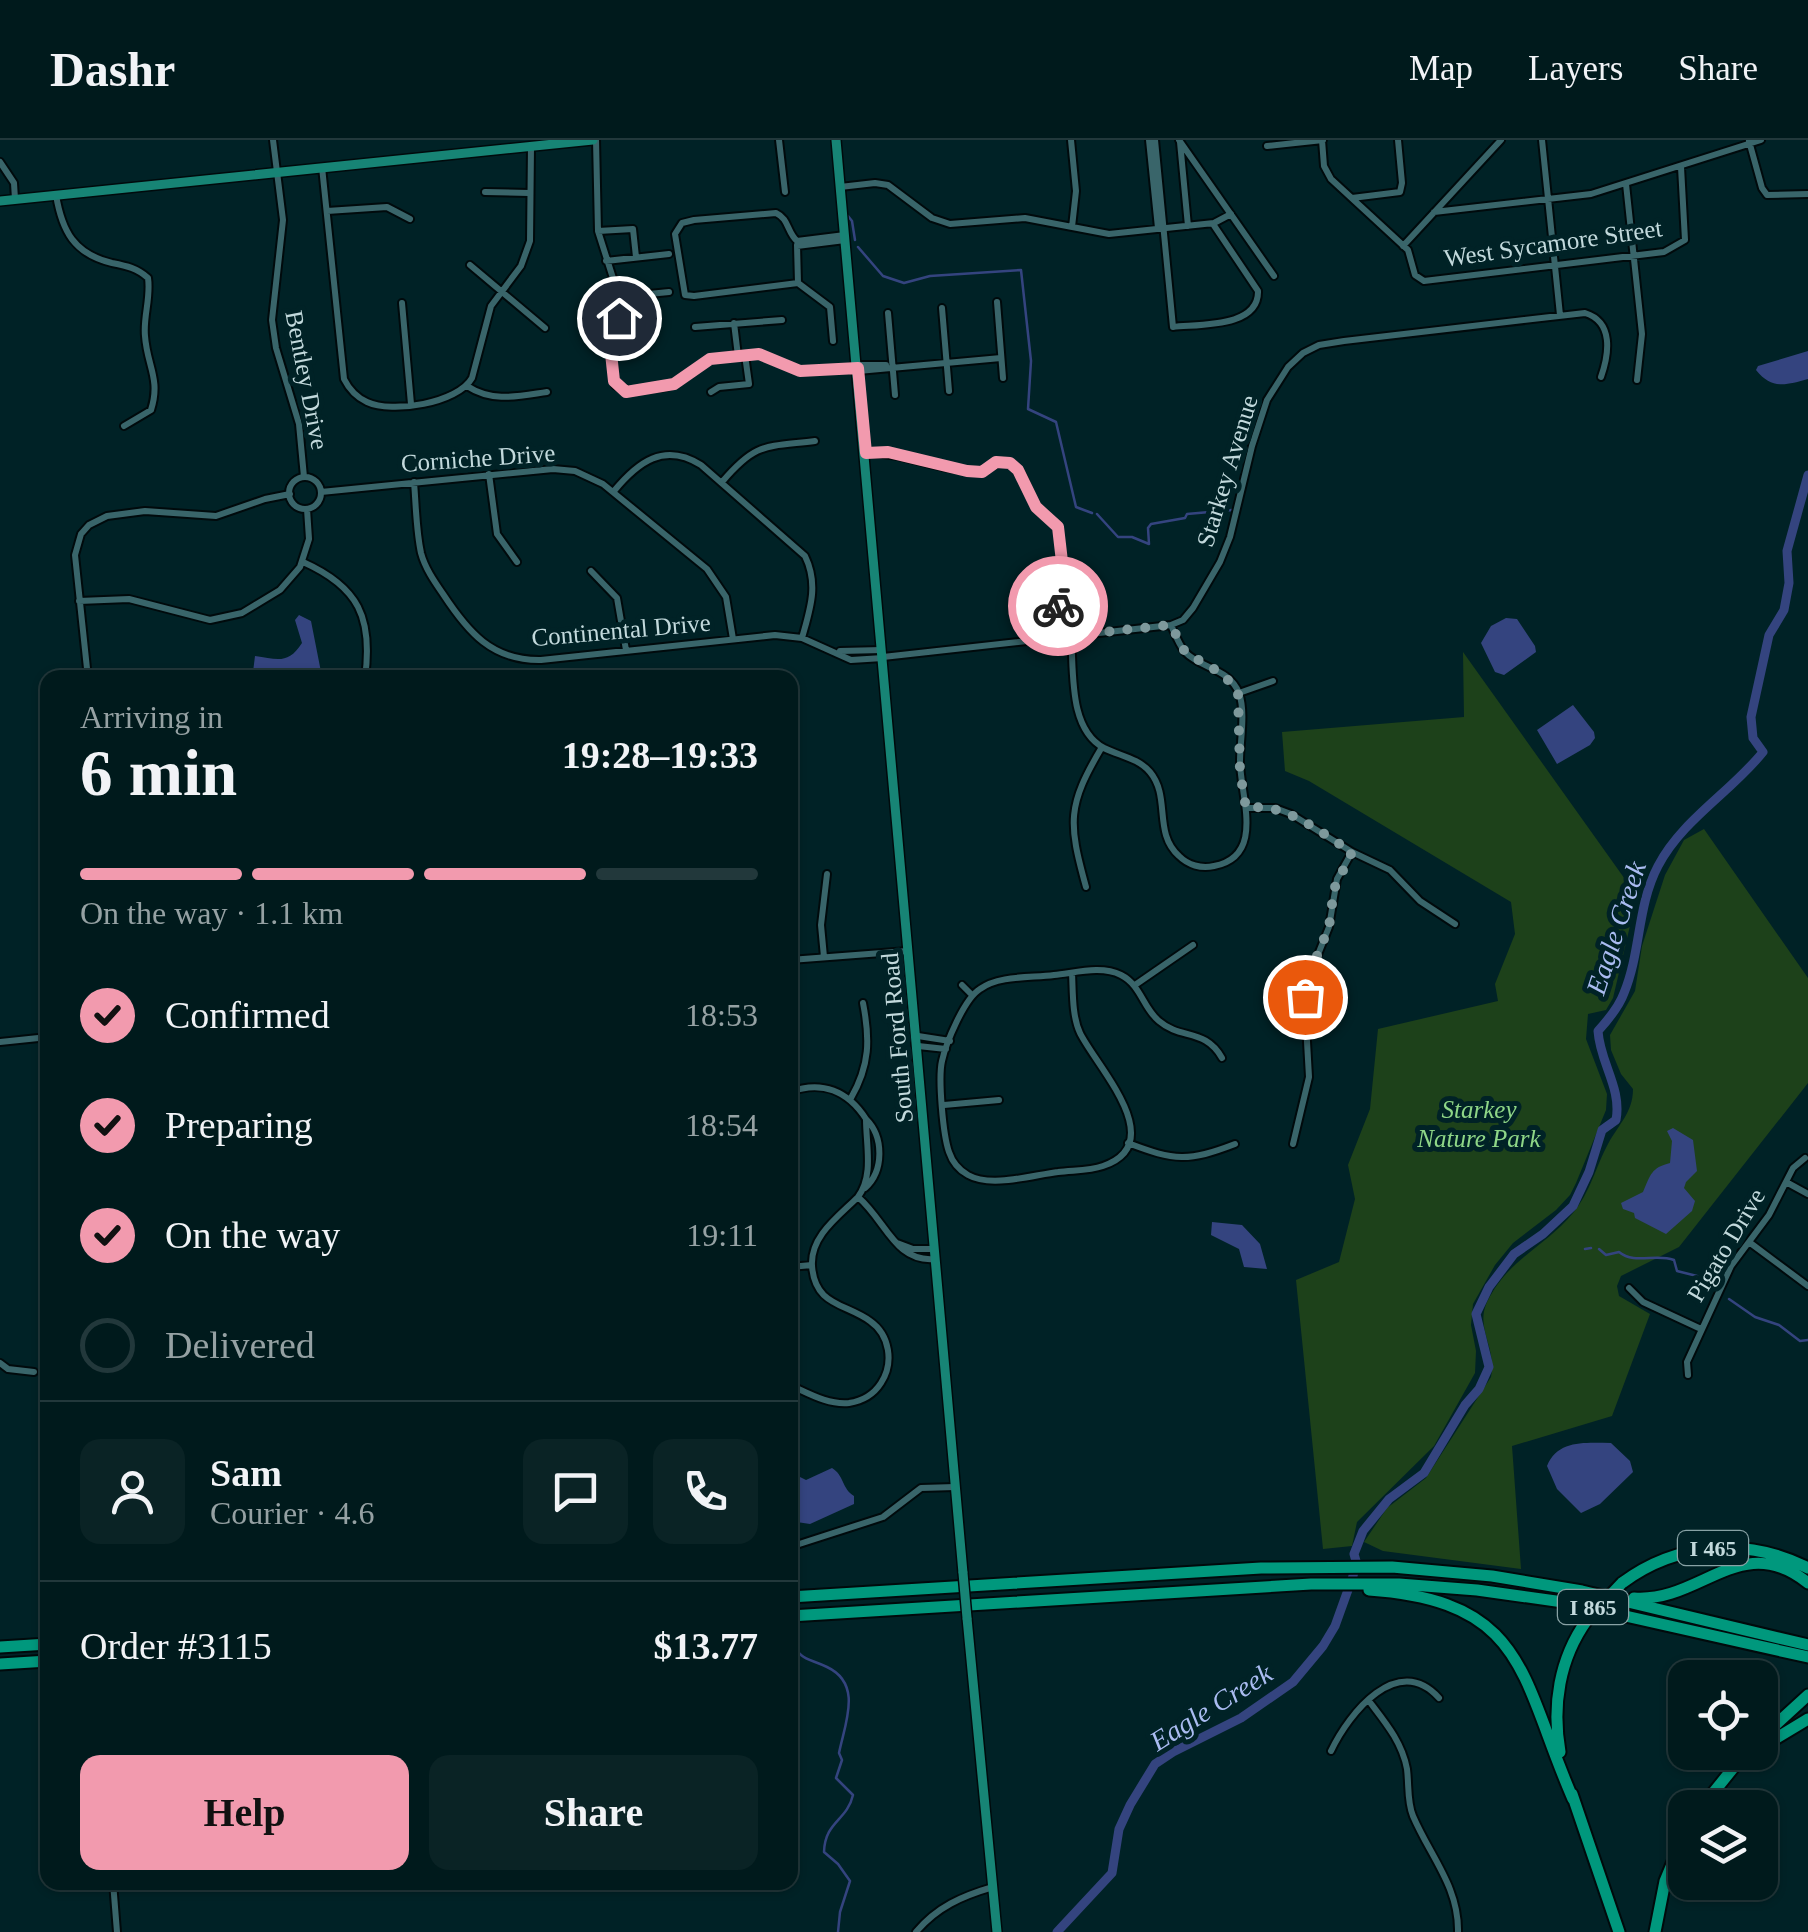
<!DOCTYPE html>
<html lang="en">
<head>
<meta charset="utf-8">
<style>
  body { margin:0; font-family:"Times New Roman",serif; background:#0a2325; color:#f1f3f6; height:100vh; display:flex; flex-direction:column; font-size:38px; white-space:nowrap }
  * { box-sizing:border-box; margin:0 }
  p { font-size:32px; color:#95a1a3 }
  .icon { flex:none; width:55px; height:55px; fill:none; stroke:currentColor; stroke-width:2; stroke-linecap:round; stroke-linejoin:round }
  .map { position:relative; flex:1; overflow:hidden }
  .sheet { position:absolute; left:40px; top:530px; width:758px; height:1220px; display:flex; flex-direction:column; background:#001a1c; border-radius:20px; box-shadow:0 2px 8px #0004,0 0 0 2px #22383b }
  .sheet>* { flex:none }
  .tools { position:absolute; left:1668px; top:1520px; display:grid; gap:20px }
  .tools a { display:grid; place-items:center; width:110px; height:110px; border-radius:20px; background:#001a1c; box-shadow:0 2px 8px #0004,0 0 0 2px #22383b; font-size:50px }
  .pin { position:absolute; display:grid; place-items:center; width:85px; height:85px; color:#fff; margin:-42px; border:5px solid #fff; border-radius:50%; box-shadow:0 2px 10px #0007 }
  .courier { position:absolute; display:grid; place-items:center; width:100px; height:100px; margin:-50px; border:8px solid #f29aae; border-radius:50%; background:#fff; color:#222; box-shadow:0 2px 12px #0007 }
  .overview em { font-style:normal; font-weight:600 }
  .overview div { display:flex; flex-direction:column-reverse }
  .overview { display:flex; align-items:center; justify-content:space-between; height:170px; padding:0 40px }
  h1 { font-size:65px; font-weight:600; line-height:75px }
  .bar { display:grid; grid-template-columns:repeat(4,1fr); gap:15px 10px; align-content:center; height:120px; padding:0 40px }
  .bar i { height:12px; border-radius:8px; background:#22383b }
  .bar .current { background:#f29aae }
  .bar p { grid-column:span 4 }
  .line { display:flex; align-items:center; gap:25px; padding:0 40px; border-top:2px solid #22383b }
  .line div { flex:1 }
  .round { display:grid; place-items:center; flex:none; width:105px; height:105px; border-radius:20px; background:#0a2325 }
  ol { padding:0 40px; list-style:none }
  li { display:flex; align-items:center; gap:30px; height:110px }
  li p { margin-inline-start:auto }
  li .icon { padding:10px; border-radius:50%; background:#f29aae; color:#111; stroke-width:4 }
  li:last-child { color:#95a1a3 }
  li i { width:55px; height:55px; border:5px solid #22383b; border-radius:50% }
  .primary-button { display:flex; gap:20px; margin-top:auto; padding:20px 40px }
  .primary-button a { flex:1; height:115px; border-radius:20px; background:#f29aae; color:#111; font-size:40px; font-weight:600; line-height:115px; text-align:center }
  .primary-button a+a { background:#0a2325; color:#f1f3f6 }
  header { display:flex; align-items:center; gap:60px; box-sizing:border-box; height:140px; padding:0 50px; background:#001a1c; border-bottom:2px solid #22383b }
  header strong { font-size:48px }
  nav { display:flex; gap:55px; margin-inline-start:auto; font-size:35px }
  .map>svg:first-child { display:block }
  .green { fill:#1d411a }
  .water { fill:#34447f }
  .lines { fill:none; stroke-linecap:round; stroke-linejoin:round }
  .stream { stroke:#34447f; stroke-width:2.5 }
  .river { stroke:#34447f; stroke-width:9 }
  .minor-casing { stroke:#000a0c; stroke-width:10 }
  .major-casing { stroke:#000a0c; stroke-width:12 }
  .highway-casing { stroke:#000a0c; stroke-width:15 }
  .minor { stroke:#39656a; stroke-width:6 }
  .major { stroke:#178475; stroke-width:9 }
  .highway { stroke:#00987d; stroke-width:11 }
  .major-bridge-casing { stroke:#000a0c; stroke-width:12; stroke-linecap:butt }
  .highway-bridge-casing { stroke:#000a0c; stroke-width:15; stroke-linecap:butt }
  .major-bridge { stroke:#178475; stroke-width:9 }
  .highway-bridge { stroke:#00987d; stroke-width:11 }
  .done { stroke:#7e999c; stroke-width:10; stroke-dasharray:0 18 }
  .route { stroke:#f29aae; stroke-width:12 }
  .labels { text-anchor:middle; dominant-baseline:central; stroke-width:10; stroke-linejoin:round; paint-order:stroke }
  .shield { fill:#002226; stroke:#88a2a5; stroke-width:2.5 }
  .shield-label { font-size:22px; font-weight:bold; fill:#c2d9dc }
  .street-label { font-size:25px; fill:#c2d9dc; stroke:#002226 }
  .park-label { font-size:25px; font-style:italic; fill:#8ed687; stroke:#002226 }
  .water-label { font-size:28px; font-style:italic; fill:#aabcf1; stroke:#002226 }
</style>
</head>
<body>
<header>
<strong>Dashr</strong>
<nav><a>Map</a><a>Layers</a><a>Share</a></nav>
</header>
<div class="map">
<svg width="1808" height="1792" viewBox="0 0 1808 1792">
  <rect width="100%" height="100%" fill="#002226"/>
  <path class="green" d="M1463,512L1637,756L1613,858L1606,870L1588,874L1586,899L1607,954L1606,970L1576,1043L1570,1055L1556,1070L1513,1103L1495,1125L1473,1164L1471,1185L1476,1211L1475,1233L1434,1306L1357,1382L1352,1406L1323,1409L1296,1140L1339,1122L1355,1059L1348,1025L1370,969L1378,889L1498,861L1495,844L1515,794L1511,762L1309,641L1285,631L1282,592L1464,577Z
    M1704,689L1808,838V943L1679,1107L1621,1136L1617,1146L1619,1156L1650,1174L1612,1276L1512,1306L1521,1429L1383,1411L1364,1402L1387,1368L1426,1338L1491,1237C1497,1207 1475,1189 1487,1162C1509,1118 1544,1108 1573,1073C1590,1053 1596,1026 1608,1004C1619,984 1633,972 1633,949L1621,934L1611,910L1610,895L1635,851L1642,806L1665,735L1684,700Z"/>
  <path class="water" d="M1808,211V239C1786,245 1772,250 1756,230L1758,226Z
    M299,475L311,481L322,537H245L253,532L255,516C277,519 288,525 302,503L295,480Z
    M1506,478L1517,479L1535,506L1536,512L1504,535L1495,532L1481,503L1491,486Z
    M1573,565L1594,592L1595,598L1590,605L1557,624L1537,590Z
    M1673,988L1693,1000L1697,1031L1686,1042L1684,1048L1695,1061L1692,1071L1666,1094L1635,1078L1634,1073L1623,1069L1621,1063L1643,1052C1651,1034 1651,1028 1670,1023L1672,1001L1667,991Z
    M1212,1082L1242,1085L1260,1104L1267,1129L1244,1127L1239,1109L1211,1095Z
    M1611,1303L1630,1321L1633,1332L1600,1364L1581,1373L1557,1349L1547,1326C1558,1299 1587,1303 1611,1303Z
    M832,1328C844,1335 842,1349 854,1356V1364L810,1384L790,1381V1332L806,1340Z"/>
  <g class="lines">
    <path class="stream" d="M848,76L852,81L855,100
      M858,107L883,136L904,143L930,136L1021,130L1031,221L1028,269L1056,282L1076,367L1092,373
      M1097,374L1118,397H1132L1149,404L1148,388L1151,384L1185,378L1187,374L1232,370
      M1585,1109L1591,1108
      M1599,1109L1606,1115L1619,1112C1635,1125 1655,1113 1674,1120L1677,1131L1697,1136L1708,1144
      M1729,1159L1755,1177L1779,1185L1800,1201L1808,1200
      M790,1499C802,1522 806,1517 827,1527C863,1544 845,1583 839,1613L842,1620L836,1638L853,1655C847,1681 825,1681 824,1712L838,1724L850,1741L840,1772L838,1792"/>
    <path class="river" d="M1057,1792L1112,1733L1119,1689L1130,1665L1155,1624L1173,1612L1241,1578L1293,1542L1323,1506L1335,1486L1353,1436L1356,1421L1354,1414L1363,1391L1389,1359L1424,1333L1465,1265L1479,1249L1489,1227L1476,1174L1489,1147L1514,1114L1543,1094L1573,1066L1589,1032L1602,990L1616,980C1622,948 1600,923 1598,891C1608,880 1619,867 1624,853C1641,812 1637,766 1658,726C1682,680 1731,652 1763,612L1753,598L1751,577L1769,495L1784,470L1789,443L1787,411L1808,335"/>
    <defs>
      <path id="minor" d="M273,0L283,80L272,180L276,208L299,284L304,337
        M596,0L598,91L619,157V177L611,204L615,245L626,251L666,247L675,244L710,219L759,214L799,231L857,228
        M779,0L785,52
        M1071,0L1076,51L1072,87
        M1149,0L1158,88
        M1155,0L1173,187C1199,184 1259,188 1258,151L1213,84
        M1179,0L1274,136
        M1322,0L1324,26L1331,39L1408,110L1415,135L1424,141L1664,112L1685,100L1681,27
        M1542,0L1560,175
        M1749,1L1762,48L1767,55L1808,54
        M1180,2L1188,86
        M1267,6L1323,0
        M0,22L14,43L15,59
        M322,27L344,239C349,249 356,257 367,262C392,274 458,263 472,238L491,166L521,126L530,101L531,7
        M1626,44L1642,194L1637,240
        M840,47L875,43L888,45L932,78L950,84L1025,78L1109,94L1214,83L1231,74
        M485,52L529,53
        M56,55C62,91 74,114 112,123C127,126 137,128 148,138C151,158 143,177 145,196C147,226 161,239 151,270L124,286
        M1352,58L1400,52L1402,43L1398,0
        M327,71L387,67L410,79
        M1434,72L1591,54L1761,0
        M598,91L633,89L636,117
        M797,101C787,92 789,79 776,73L694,80L682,83L675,94L685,155L694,156L798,143
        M797,101L845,95
        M797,105L798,143
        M797,106L845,100
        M1403,106L1501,0
        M606,121L669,114
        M470,125L545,188
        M798,143L830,167L833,201
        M619,157L669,152
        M997,162L1003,238
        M402,163L411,264
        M942,168L949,251
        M888,173L895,255
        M734,183L738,216
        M695,187L782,180
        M858,225H886
        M858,231L1001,218
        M467,246C493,263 519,256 547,252
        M711,252L719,247L749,244L745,215
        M866,313C904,312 939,331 976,331C990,332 997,316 1012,324C1025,332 1028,354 1035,366C1041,375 1051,379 1058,387L1069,478
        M489,334L497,394L517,422
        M289 353a16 16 0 1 1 32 0a16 16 0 1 1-32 0Z
        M414,342C416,365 416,390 421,413C425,428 434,441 443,454C468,492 492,521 541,520L775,495L802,498L851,520L883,518
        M722,342C756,302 765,307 815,301
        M614,351C638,322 664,302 701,325L805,416C819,445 810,469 802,498
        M321,352L553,329L575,331L603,344L707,429L726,457L733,499
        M303,422C359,447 373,478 365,538
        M591,431L617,458L626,510
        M79,461L129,459L210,480L242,473L280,450L300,427L309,399L307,369
        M1071,496C1074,530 1068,589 1104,608C1120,616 1138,618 1150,632C1171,657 1153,693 1179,716C1188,725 1201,729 1214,726C1266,716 1240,656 1240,621C1240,601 1246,573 1239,553C1229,528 1201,529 1185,512C1179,505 1175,494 1171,485
        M1046,499L1043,468L1067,465
        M840,511L882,510
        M883,517L1171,485L1183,480L1193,468L1220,422L1230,397L1252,306L1267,260L1288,227L1303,213L1319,205L1344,201L1585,173C1614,182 1609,214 1601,237
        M88,538L75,415L81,394L89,385L107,376L145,371L216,376L265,359L290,354
        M1239,553L1273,541
        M1246,668H1275L1291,674L1352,712L1390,730L1420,761L1455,784
        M1086,747C1068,682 1067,666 1102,607
        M824,817L821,785L827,734
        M790,820L908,811
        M1072,833C1073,852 1072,876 1080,893C1096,926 1171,1003 1103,1026C1089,1031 1072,1030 1058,1032C1033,1035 991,1048 968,1035C959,1030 952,1021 949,1012C943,995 938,938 942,921C946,903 964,859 980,849C999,835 1031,838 1054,835C1075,833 1101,825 1121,835C1141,845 1143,868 1159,881C1181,900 1205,888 1222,918
        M962,845L972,855
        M1135,845L1193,805
        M918,896L950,901
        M0,902L48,897
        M918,906L946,909
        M790,952C822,940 848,951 866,979
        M851,958C870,925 870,899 863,863
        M944,965L999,960
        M1128,1003C1175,1021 1188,1022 1235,1004
        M1293,1004L1309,937L1305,866L1307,842L1329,787L1337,739L1352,712
        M1786,1042L1808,1054
        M865,1048C884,1031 884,997 866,979C866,1006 874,1035 858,1057C886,1081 895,1122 934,1119
        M1749,1102L1808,1146
        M897,1103L913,1109H933
        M790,1127L812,1125
        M1629,1148L1643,1162L1701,1189
        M0,1223L8,1229L34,1232
        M1688,1235L1687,1222L1731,1126L1769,1075L1793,1028L1805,1018
        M790,1245C808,1253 828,1265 849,1263C862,1261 874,1254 881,1243C894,1223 890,1195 870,1181C845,1163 815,1166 812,1126C810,1096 839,1076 858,1057
        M790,1407L883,1377L921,1348L955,1347
        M1369,1561C1385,1582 1402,1602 1407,1629C1409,1645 1407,1662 1413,1676C1430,1716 1459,1747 1458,1792
        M1331,1611C1349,1573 1398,1512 1439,1558
        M113,1742L117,1792
        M916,1792C937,1767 962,1756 993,1747"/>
      <path id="major" d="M836,0L963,1433
        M0,61L593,0
        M967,1478L997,1792"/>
      <path id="highway" d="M1622,1443C1677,1402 1748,1397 1808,1428
        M1369,1450C1528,1461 1520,1538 1573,1659
        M790,1457L1261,1428L1392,1427L1492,1436L1582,1451L1808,1505
        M1634,1458C1701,1463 1741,1389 1808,1443
        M790,1476L1311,1444H1399L1477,1450L1563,1462L1808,1517
        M0,1507L48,1504
        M0,1524L48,1521
        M1760,1599L1808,1555
        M1760,1608L1808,1579
        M1560,1612C1552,1566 1559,1519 1587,1480
        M1572,1654L1619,1792
        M1701,1668L1746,1612
        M1655,1792L1665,1741L1685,1693"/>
    </defs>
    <use href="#minor" class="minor-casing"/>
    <use href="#major" class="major-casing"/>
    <use href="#highway" class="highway-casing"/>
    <use href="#minor" class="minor"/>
    <use href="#major" class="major"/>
    <use href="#highway" class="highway"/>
    <defs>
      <path id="major-bridge" d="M963,1433L967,1478"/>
      <path id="highway-bridge" d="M1587,1480L1622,1443"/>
    </defs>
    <use href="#major-bridge" class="major-bridge-casing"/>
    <use href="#highway-bridge" class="highway-bridge-casing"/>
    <use href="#major-bridge" class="major-bridge"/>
    <use href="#highway-bridge" class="highway-bridge"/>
  </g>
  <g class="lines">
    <path class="done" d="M1058,466L1044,468L1046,498L1171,485L1185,512L1224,535L1238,553L1240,632L1246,668C1286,662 1319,692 1352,712L1334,749L1329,787L1309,835L1305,857"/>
    <path class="route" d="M619,178L610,204L614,241L626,252L674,244L710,219L759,214L800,231L858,228L866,313L888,312L967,331L982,332L996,322L1010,323L1018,330L1036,367L1058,387L1067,465L1058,466"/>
  </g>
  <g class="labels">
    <g class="shield">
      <rect x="1678" y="1391" width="70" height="34" rx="8"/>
      <rect x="1558" y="1450" width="70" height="34" rx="8"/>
    </g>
    <g class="shield-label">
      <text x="1713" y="1408">I 465</text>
      <text x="1593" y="1467">I 865</text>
    </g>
    <g class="street-label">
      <text transform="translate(1553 103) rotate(-8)">West Sycamore Street</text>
      <text transform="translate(307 240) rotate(79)">Bentley Drive</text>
      <text transform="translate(478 318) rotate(-4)">Corniche Drive</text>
      <text transform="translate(1227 331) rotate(-73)">Starkey Avenue</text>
      <text transform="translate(621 490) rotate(-5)">Continental Drive</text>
      <text transform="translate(897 898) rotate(-95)">South Ford Road</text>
      <text transform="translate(1726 1105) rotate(-59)">Pigato Drive</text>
    </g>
    <g class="park-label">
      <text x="1479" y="969">Starkey<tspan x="1479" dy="29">Nature Park</tspan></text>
    </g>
    <g class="water-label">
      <text transform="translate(1616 788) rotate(-72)">Eagle Creek</text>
      <text transform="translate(1211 1567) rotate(-32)">Eagle Creek</text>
    </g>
  </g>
</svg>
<div class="tools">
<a><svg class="icon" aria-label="locate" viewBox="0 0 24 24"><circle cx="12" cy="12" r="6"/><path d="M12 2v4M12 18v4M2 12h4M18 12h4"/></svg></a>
<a><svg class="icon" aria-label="layers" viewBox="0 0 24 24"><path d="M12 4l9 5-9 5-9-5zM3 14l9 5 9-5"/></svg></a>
</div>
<div class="pin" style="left:1305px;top:857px;background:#ea580c"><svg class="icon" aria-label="bag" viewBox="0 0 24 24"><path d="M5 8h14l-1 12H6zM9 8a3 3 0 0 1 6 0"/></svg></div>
<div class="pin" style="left:619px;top:178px;background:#1f2937"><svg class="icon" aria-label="home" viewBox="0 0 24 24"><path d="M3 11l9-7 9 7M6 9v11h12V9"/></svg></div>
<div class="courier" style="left:1058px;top:466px"><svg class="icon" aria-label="bike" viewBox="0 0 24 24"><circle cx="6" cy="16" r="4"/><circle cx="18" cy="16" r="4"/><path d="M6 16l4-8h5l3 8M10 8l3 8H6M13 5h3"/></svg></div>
<section class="sheet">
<div class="overview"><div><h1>6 min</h1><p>Arriving in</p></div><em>19:28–19:33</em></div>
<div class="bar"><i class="current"></i><i class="current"></i><i class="current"></i><i></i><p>On the way · 1.1 km</p></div>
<ol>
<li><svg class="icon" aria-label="check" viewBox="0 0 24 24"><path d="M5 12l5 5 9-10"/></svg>Confirmed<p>18:53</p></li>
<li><svg class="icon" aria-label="check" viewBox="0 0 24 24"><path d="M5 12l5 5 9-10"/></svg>Preparing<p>18:54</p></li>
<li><svg class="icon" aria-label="check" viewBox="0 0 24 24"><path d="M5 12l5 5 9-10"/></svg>On the way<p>19:11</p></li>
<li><i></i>Delivered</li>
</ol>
<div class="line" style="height:180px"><a class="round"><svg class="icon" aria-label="person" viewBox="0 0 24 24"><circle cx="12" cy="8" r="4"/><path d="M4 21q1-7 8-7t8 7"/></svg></a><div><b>Sam</b><p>Courier · 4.6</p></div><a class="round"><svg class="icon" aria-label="chat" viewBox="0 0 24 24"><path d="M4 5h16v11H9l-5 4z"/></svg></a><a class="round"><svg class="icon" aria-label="phone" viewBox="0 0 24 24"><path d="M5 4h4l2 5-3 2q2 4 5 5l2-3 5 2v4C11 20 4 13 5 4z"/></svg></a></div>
<div class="line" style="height:130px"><div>Order #3115</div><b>$13.77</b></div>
<div class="primary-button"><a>Help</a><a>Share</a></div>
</section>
</div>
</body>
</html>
